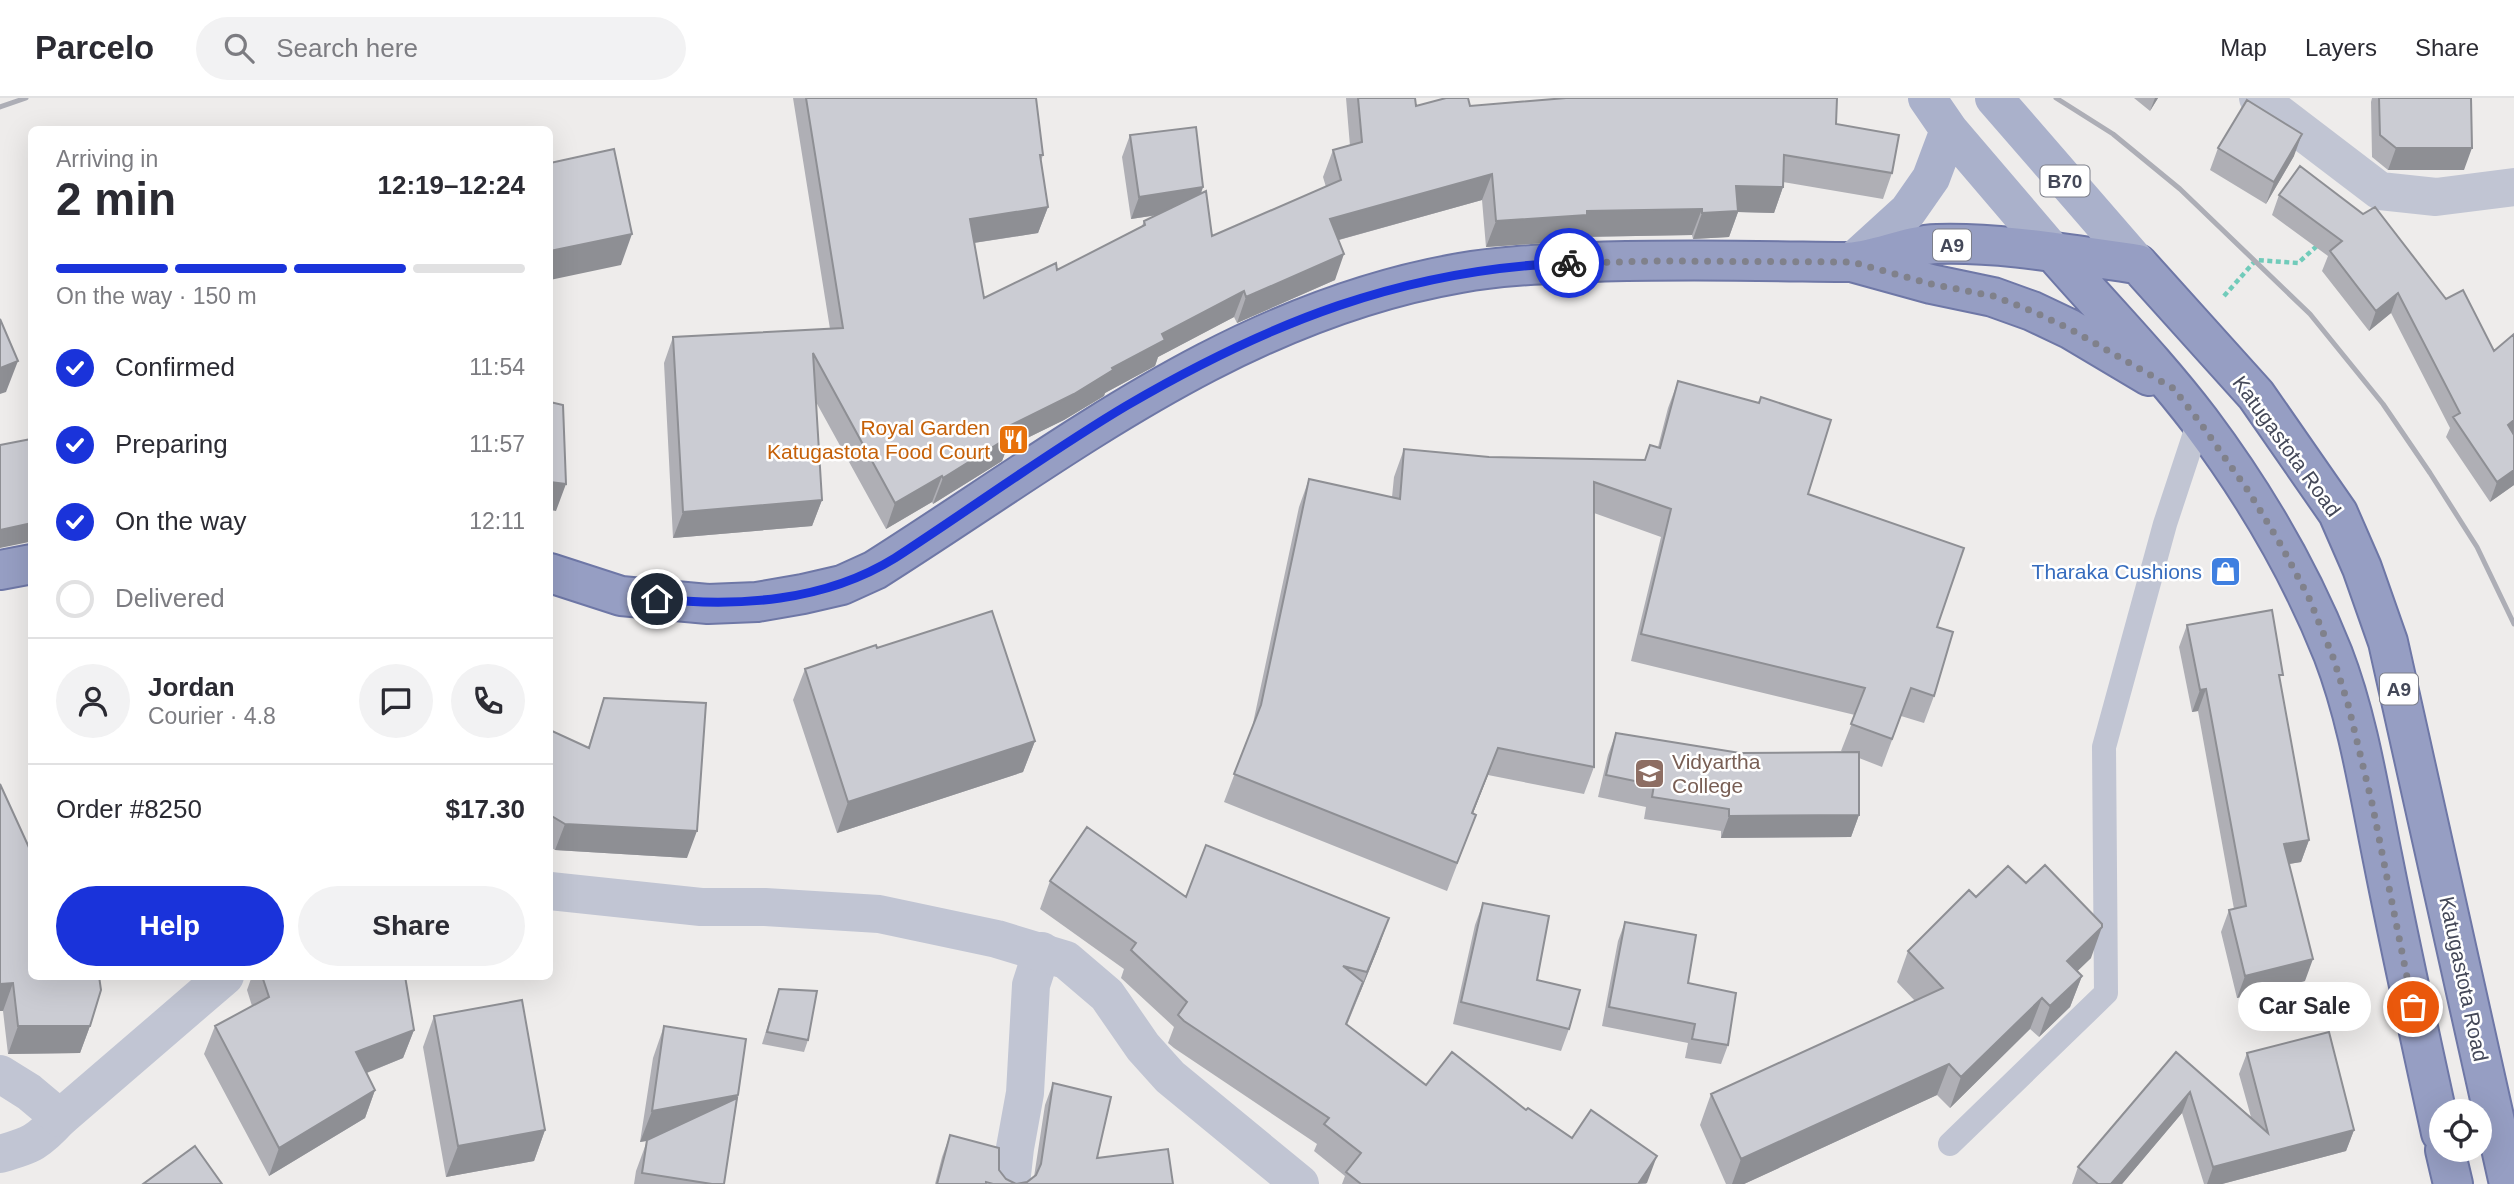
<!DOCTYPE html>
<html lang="en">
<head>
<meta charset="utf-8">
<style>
  body { margin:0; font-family:Helvetica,sans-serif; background:#f2f2f3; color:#2b2b33; height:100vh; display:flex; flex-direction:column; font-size:26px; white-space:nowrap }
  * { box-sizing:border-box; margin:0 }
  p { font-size:23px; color:#7c7c81 }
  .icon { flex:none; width:38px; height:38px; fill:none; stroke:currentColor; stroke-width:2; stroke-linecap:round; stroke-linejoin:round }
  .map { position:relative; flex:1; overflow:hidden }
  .side { position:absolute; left:28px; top:28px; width:525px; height:854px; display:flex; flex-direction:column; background:#fff; border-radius:10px; box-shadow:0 7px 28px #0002 }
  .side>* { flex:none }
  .tools { position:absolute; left:2429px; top:1001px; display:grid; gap:14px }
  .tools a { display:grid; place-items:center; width:63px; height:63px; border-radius:50%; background:#fff; box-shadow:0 7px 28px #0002; font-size:35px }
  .pin { position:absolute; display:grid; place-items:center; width:60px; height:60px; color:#fff; margin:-30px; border:4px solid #fff; border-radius:50%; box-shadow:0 2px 7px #0007 }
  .courier { position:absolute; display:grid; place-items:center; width:70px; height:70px; margin:-35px; border:5px solid #1a33da; border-radius:50%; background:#fff; color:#222; box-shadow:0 2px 9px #0007 }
  .bubble { position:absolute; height:49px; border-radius:24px; background:#fff; box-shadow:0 7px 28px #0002; font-size:23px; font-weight:700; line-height:49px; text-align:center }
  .overview em { font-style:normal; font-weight:700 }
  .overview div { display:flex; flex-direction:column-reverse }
  .overview { display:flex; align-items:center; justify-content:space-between; height:119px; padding:0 28px }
  h1 { font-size:46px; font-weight:700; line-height:52px }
  .bar { display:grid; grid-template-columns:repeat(4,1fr); gap:10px 7px; align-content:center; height:84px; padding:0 28px }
  .bar i { height:9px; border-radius:5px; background:#e1e1e2 }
  .bar .active { background:#1a33da }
  .bar p { grid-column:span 4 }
  .line { display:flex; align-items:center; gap:18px; padding:0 28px; border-top:2px solid #e1e1e2 }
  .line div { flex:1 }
  .round { display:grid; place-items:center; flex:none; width:74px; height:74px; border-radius:37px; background:#f2f2f3 }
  ol { padding:0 28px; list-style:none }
  li { display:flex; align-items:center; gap:21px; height:77px }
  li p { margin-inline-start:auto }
  li .icon { padding:7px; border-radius:50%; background:#1a33da; color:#fff; stroke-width:4 }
  li:last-child { color:#7c7c81 }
  li i { width:38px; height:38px; border:4px solid #e1e1e2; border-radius:50% }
  .button { display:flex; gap:14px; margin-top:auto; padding:14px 28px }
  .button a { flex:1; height:80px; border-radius:42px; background:#1a33da; color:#fff; font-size:28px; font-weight:700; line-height:80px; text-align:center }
  .button a+a { background:#f2f2f3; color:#2b2b33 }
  header { display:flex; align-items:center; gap:42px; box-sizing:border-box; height:98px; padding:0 35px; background:#fff; border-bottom:2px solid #e1e1e2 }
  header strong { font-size:33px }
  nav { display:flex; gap:38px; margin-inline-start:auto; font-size:24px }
  .search { width:490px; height:63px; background:#f2f2f3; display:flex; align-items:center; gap:18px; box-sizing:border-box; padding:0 24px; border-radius:38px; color:#7c7c81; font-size:26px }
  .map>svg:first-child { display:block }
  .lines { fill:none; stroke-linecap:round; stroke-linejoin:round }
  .trunk-casing { stroke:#6e77a6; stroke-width:42 }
  .path { stroke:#71cbba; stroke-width:4.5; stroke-dasharray:5 3.5; stroke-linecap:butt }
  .service { stroke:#c1c5d3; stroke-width:24 }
  .minor { stroke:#c1c5d3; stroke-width:38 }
  .tertiary { stroke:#c1c5d3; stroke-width:38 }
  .primary { stroke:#aab1cb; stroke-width:38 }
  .trunk { stroke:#969ec3; stroke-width:38 }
  .rail { stroke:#adaeb6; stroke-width:5 }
  .wall { fill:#afafb5 }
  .shaded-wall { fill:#8e8f94 }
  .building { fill:#cbccd3; stroke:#8e8f94; stroke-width:2 }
  .done { stroke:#80818b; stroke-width:7; stroke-dasharray:0 12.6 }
  .route { stroke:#1a33da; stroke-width:9 }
  .labels { text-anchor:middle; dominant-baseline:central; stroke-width:5; stroke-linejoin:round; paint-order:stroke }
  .shield { fill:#fff; stroke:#7c7f8a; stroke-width:2 }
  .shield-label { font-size:19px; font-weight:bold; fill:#444858 }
  .food-label { font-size:21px; fill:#c56008; stroke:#fff; text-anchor:end }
  .street-label { font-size:21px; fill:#444858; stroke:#fff }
  .shop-label { font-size:21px; fill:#366cbe; stroke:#fff; text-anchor:end }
  .education-label { font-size:21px; fill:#785e54; stroke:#fff; text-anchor:start }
</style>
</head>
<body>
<header>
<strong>Parcelo</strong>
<div class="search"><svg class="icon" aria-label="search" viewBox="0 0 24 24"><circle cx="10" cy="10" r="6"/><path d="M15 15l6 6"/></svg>Search here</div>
<nav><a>Map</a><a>Layers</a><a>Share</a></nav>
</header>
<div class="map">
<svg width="2514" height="1086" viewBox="0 0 2514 1086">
  <rect width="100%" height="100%" fill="#eeeceb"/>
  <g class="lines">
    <defs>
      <path id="trunk" d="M2054,155C2103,211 2155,264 2200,323C2254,395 2300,473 2333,556C2358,621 2369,693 2383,762C2401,853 2421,944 2441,1035
        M1855,165L1931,186L1993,199L2032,213L2070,231L2149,278
        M0,472L32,466
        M550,475L621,498L708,506L757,504L803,496L842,487L875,472C1063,353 1235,214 1460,175C1504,167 1550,166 1594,164C1678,161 1761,163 1844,164C1875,164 1905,147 1937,146C2003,144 2072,157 2138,166L2256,297L2338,415L2362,470L2388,544L2509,1086
        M2445,1052L2453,1086"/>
    </defs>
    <use href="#trunk" class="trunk-casing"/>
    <path class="path" d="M2224,198L2256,162L2298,165L2318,147"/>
    <path class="service" d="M1950,1046L2106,895L2104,649L2165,426L2199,323"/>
    <path class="minor" d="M2258,0L2380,93L2436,99L2514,89
      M0,1056C32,1047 38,1044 60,1020
      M1011,1086L1015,1050L1025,995L1031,887L1042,853"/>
    <path class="tertiary" d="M550,793L701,809H765L879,816L997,841L1066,862L1107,897L1143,949L1170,979L1300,1086
      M0,976L29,994L60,1020L225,878"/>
    <path class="primary" d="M1927,0L1949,32L2054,155
      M1994,0L2138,166
      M1852,164L1908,113L1931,80L1949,32"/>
    <use href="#trunk" class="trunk"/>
    <path class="rail" d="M2056,0L2113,36L2180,91L2310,216L2383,306L2430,375L2477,449L2514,526
      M0,9L26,0"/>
  </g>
  <path class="wall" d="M793,0H1036L1043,57L1041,63L1048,109L1038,135L974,145L984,200L1057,172L1142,128L1144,123L1158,117L1131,121L1122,59L1130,37L1203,89L1201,96L1212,138L1326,89L1323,79L1333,52L1350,48L1346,0H1415L1416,8H1470L1836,26L1892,75L1883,101L1783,84V89L1774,115L1738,114L1729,139L1693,141L1692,137L1579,139L1577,143L1486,149L1482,102L1339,142L1335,182L1237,225L1234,219L1158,259L1155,268L1105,295L1104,298L1064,322L1007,350L1002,363L933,406L932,404L886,431L816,304L822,402L812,428L673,440L664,265L673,239L830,231Z
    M2134,0H2158L2150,13Z
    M2372,0H2471L2464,72H2388L2372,59L2371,4Z
    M2218,50L2294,58L2266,106L2210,72Z
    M2279,97L2446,201L2494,253L2514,236V387L2490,404L2446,339L2450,330L2391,215L2369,233L2322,173L2328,158L2272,117Z
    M1678,283L1808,396L1937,529L1934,598L1924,625L1901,618L1882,669L1859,660V717L1851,739L1721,740V733L1644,721L1646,709L1598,699L1608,657L1616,635L1740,655H1845L1841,653L1855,617L1631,563L1661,439L1594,415V669L1584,696L1488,677L1473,715L1476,717L1447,793L1224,704L1252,630L1299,409L1309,381L1392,399L1394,379L1404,351L1489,359L1645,362L1658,349L1668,310Z
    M2187,527L2280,585L2309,742L2301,764L2289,766L2305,883L2237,900L2221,834L2229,812L2234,811L2198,613L2192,614L2179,549Z
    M877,550L1035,643L1023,674L837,735L793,602L805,571Z
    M604,600L687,760L555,752L550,749V632L588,650Z
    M0,686L90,928L80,955L8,956L3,913H0Z
    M1050,783L1186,799L1379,848L1347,927L1426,987L1526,1012L1647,1086H1342L1345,1078L1314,1053L1317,1046L1174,950L1168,945L1174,929L1121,880L1124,871L1040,811Z
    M1976,799L2091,860L2077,873L2082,878L2070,909L2039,939L2030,931L1950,1010L1937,997L1744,1086H1726L1700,1027L1711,996L1915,903L1897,884L1908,853Z
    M1483,805L1537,882L1569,931L1561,953L1453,926L1475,827Z
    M1625,824L1688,885L1728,947L1721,966L1685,960L1688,945L1602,928L1618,843Z
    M252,878H405L414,932L403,960L367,975L375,992L365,1020L269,1078L204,956L215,928L252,908L247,892Z
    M779,891L808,942L804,954L762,946Z
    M434,918L545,1032L534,1063L446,1079L423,949Z
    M664,928L738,997L724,1086H634L636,1073L647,1043L640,1044L653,960Z
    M2176,954L2251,1019L2239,976L2247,955L2354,1032L2346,1053L2222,1086H2204L2182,1015L2122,1086H2072L2078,1069Z
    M1053,985L1097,1060L1173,1086H935L942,1059L950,1037L1006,1081L1016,1086L1027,1084L1034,1079L1045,1007Z"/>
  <path class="shaded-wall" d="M2155,0H2158L2150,13Z
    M2302,36L2294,58L2266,106L2274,84Z
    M2396,50H2472L2464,72H2388Z
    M1492,76L1482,102L1320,147L1330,121Z
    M1736,88L1783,89L1774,115L1738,114L1729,139L1693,141L1702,115Z
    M1203,89L1195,111L1131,121L1139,99Z
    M1048,109L1038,135L960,147L970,121Z
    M1702,111L1692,137L1579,139L1577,143L1486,149L1496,123L1587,113Z
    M632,136L621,167L550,182V153Z
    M1344,156L1335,182L1237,225L1246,199Z
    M1244,193L1234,219L1158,259L1155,268L1105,295L1104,298L1064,322L1007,350L1002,363L933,406L943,380L1007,329L1112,270L1162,236Z
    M2398,195L2391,215L2369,233L2376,213Z
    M18,263L6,294L0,296V270Z
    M2514,322V336L2500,347L2508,327Z
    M2514,372V387L2490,404L2497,384Z
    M942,378L932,404L886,431L895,405Z
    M550,384L566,386L556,413L550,412Z
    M822,402L812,428L673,440L683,414Z
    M32,425V437L29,444L0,450V432Z
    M2206,591L2198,613L2192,614L2200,592Z
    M1035,643L1023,674L837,735L848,704Z
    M1498,650L1488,677L1462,743L1472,715Z
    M1859,717L1851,739L1721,740L1729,718Z
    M565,726L697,733L687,760L555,752Z
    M2309,742L2301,764L2276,768L2284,746Z
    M1389,820L1379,848L1357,902L1367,874Z
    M2102,829L2091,860L2056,894L2067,863Z
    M2313,861L2305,883L2237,900L2245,878Z
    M2082,878L2070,909L2039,939L2050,908Z
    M13,885L3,913H0V886Z
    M2042,900L2030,931L1950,1010L1961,979Z
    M18,928H90L80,955L8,956Z
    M414,932L403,960L346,983L356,954Z
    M1949,966L1937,997L1744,1086H1732L1741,1061Z
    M375,992L365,1020L269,1078L279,1050Z
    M2190,994L2182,1015L2122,1086H2111Z
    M738,997L726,1028L640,1044L652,1013Z
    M545,1032L534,1063L446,1079L458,1048Z
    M2354,1032L2346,1053L2222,1086H2207L2213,1069Z
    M1657,1058L1647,1085L1638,1086Z"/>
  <path class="building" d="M806,0H1036L1043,57H1040L1048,109L970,121L984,200L1056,165L1057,172L1145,127L1144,123L1206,93L1212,138L1341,82L1333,52L1362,44L1358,0H1415L1416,8L1446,0H1468L1470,8L1566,0H1837L1836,26L1899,37L1892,75L1784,57L1783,89L1736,88L1738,113L1702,115V111L1587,113V117L1496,123L1492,76L1330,121L1344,156L1246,199L1244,193L1162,236L1165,242L1112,270L1113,272L1074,296L1007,329L1012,337L943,380L942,378L895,405L813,255L822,402L683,414L673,239L843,230Z
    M2379,0H2471L2472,50H2396L2380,37Z
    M2247,2L2302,36L2274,84L2218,50Z
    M1196,29L1203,89L1139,99L1130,37Z
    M614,51L632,136L550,153V65Z
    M2300,68L2363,116L2375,109L2446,201L2463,192L2494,253L2514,236V322L2508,327L2514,337V372L2497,384L2453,319L2460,315L2398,195L2376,213L2330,153L2342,143L2279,97Z
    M0,221L18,263L0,270Z
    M1678,283L1759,305L1761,299L1831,322L1808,396L1964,450L1937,529L1953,534L1934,598L1911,590L1892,641L1851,626L1865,590L1641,536L1671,411L1594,384V669L1498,650L1472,715L1476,717L1457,765L1234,676L1261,607L1309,381L1400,401L1404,351L1489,359L1645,362L1650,347L1660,350Z
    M550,304L563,307L566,386L550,384Z
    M31,341L32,425L0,432V347Z
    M2272,512L2283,577H2279L2309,742L2284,746L2313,861L2245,878L2229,812L2246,808L2206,591L2200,592L2187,527Z
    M992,513L1035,643L848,704L805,571L876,547L877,550Z
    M604,600L706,605L697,733L565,726L550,717V632L589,650Z
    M1616,635L1740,655L1859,654V717L1729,718V711L1652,699L1654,687L1606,677Z
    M0,686L32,756V878H99L101,892L90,928H18L13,885L0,886Z
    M1087,729L1186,799L1206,747L1389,820L1367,874L1343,868L1363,884L1346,926L1426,987L1452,954L1526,1012L1528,1010L1572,1040L1591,1012L1657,1058L1638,1086H1361L1346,1074L1361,1055L1324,1026L1329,1020L1184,923L1178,917L1187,904L1131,852L1136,845L1050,783Z
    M2045,767L2102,826V829L2067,863L2082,878L2050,908L2042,900L1961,979L1949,966L1741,1061L1711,996L1943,890L1908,853L1969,792L1976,799L2008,768L2026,785Z
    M1483,805L1549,818L1537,882L1580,892L1569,931L1461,904Z
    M1625,824L1696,837L1688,885L1736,895L1728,947L1692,941L1695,926L1609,909Z
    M262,878H405L414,932L356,954L375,992L279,1050L215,928L269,899Z
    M779,891L817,893L808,942L767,934Z
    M522,902L545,1032L458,1048L434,918Z
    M664,928L746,941L738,997L652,1013Z
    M2329,934L2354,1032L2213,1069L2190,994L2111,1086H2098L2078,1069L2176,954L2268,1035L2247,955Z
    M1053,985L1111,999L1097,1060L1168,1051L1173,1086H993L986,1084V1086H937L950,1037L999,1050V1072L1006,1081L1016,1086L1027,1084L1036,1077L1041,1066Z
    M737,1000L724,1086H712L642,1075L647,1042Z
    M195,1048L222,1086H143Z"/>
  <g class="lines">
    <path class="done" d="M1569,165L1660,163L1852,164L1931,186L1993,198L2032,213L2070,231L2173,290L2199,323L2249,394L2281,447L2309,500L2333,559L2348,606L2372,705L2413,909"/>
    <path class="route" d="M657,501C739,509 824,504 895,460C972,410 1047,355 1126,308C1268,225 1403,171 1569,165"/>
  </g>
  <defs>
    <symbol id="restaurant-square" viewBox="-11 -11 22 22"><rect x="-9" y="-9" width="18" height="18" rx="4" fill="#e8710a" stroke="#fff"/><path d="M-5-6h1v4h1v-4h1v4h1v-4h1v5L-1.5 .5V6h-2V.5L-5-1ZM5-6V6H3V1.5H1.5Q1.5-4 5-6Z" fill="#fff"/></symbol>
    <symbol id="shop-square" viewBox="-11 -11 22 22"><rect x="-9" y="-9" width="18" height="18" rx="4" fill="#3f7fe0" stroke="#fff"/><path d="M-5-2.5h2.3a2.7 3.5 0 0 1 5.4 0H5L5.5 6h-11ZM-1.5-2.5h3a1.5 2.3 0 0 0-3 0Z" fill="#fff"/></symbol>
    <symbol id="school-square" viewBox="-11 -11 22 22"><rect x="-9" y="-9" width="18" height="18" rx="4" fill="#8d6e63" stroke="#fff"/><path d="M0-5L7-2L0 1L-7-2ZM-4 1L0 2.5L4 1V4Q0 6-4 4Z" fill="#fff"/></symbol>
  </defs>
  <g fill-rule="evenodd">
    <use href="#restaurant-square" x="996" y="324" width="35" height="35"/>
    <use href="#shop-square" x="2208" y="456" width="35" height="35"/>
    <use href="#school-square" x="1632" y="658" width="35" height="35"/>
  </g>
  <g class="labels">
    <g class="shield">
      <rect x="2040.5" y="67.5" width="49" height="31" rx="5"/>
      <rect x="1933" y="131.5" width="38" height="31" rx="5"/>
      <rect x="2380" y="575.5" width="38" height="31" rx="5"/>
    </g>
    <g class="shield-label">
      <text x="2065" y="83">B70</text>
      <text x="1952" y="147">A9</text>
      <text x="2399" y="591">A9</text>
    </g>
    <g class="food-label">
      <text x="990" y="329">Royal Garden<tspan x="990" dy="24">Katugastota Food Court</tspan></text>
    </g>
    <g class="street-label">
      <text transform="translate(2287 348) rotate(54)">Katugastota Road</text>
      <text transform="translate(2464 881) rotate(78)">Katugastota Road</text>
    </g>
    <g class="shop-label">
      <text x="2202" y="473">Tharaka Cushions</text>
    </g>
    <g class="education-label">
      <text x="1672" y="663">Vidyartha<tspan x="1672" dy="24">College</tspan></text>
    </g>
  </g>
</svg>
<div class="tools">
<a><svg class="icon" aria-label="locate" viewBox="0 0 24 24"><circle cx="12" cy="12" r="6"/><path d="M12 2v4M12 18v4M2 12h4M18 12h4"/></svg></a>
</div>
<div class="pin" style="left:2413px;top:909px;background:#ea580c"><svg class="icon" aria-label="bag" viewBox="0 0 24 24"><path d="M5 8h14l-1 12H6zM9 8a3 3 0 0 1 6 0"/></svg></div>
<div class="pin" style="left:657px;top:501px;background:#1f2937"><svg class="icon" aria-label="home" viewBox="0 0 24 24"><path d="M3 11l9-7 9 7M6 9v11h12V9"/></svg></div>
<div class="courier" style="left:1569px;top:165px"><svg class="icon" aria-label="bike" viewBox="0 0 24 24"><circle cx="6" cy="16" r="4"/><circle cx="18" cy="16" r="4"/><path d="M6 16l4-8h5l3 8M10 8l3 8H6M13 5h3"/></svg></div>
<div class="bubble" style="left:2238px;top:884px;width:133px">Car Sale</div>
<section class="side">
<div class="overview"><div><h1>2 min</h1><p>Arriving in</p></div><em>12:19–12:24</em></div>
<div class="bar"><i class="active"></i><i class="active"></i><i class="active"></i><i></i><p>On the way · 150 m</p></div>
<ol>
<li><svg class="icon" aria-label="check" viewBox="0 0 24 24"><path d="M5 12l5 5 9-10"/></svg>Confirmed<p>11:54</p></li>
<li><svg class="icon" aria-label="check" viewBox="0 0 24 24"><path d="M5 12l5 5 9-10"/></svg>Preparing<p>11:57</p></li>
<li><svg class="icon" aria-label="check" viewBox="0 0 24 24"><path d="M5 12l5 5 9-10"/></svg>On the way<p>12:11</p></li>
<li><i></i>Delivered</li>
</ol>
<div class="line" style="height:126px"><a class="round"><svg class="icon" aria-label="person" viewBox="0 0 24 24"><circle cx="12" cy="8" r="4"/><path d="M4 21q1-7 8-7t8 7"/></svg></a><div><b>Jordan</b><p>Courier · 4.8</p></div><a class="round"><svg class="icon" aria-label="chat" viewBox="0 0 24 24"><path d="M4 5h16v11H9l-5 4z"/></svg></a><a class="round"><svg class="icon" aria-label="phone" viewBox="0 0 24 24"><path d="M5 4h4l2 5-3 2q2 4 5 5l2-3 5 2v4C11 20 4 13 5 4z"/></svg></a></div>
<div class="line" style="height:91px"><div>Order #8250</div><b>$17.30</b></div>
<div class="button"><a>Help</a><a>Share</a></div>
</section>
</div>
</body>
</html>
